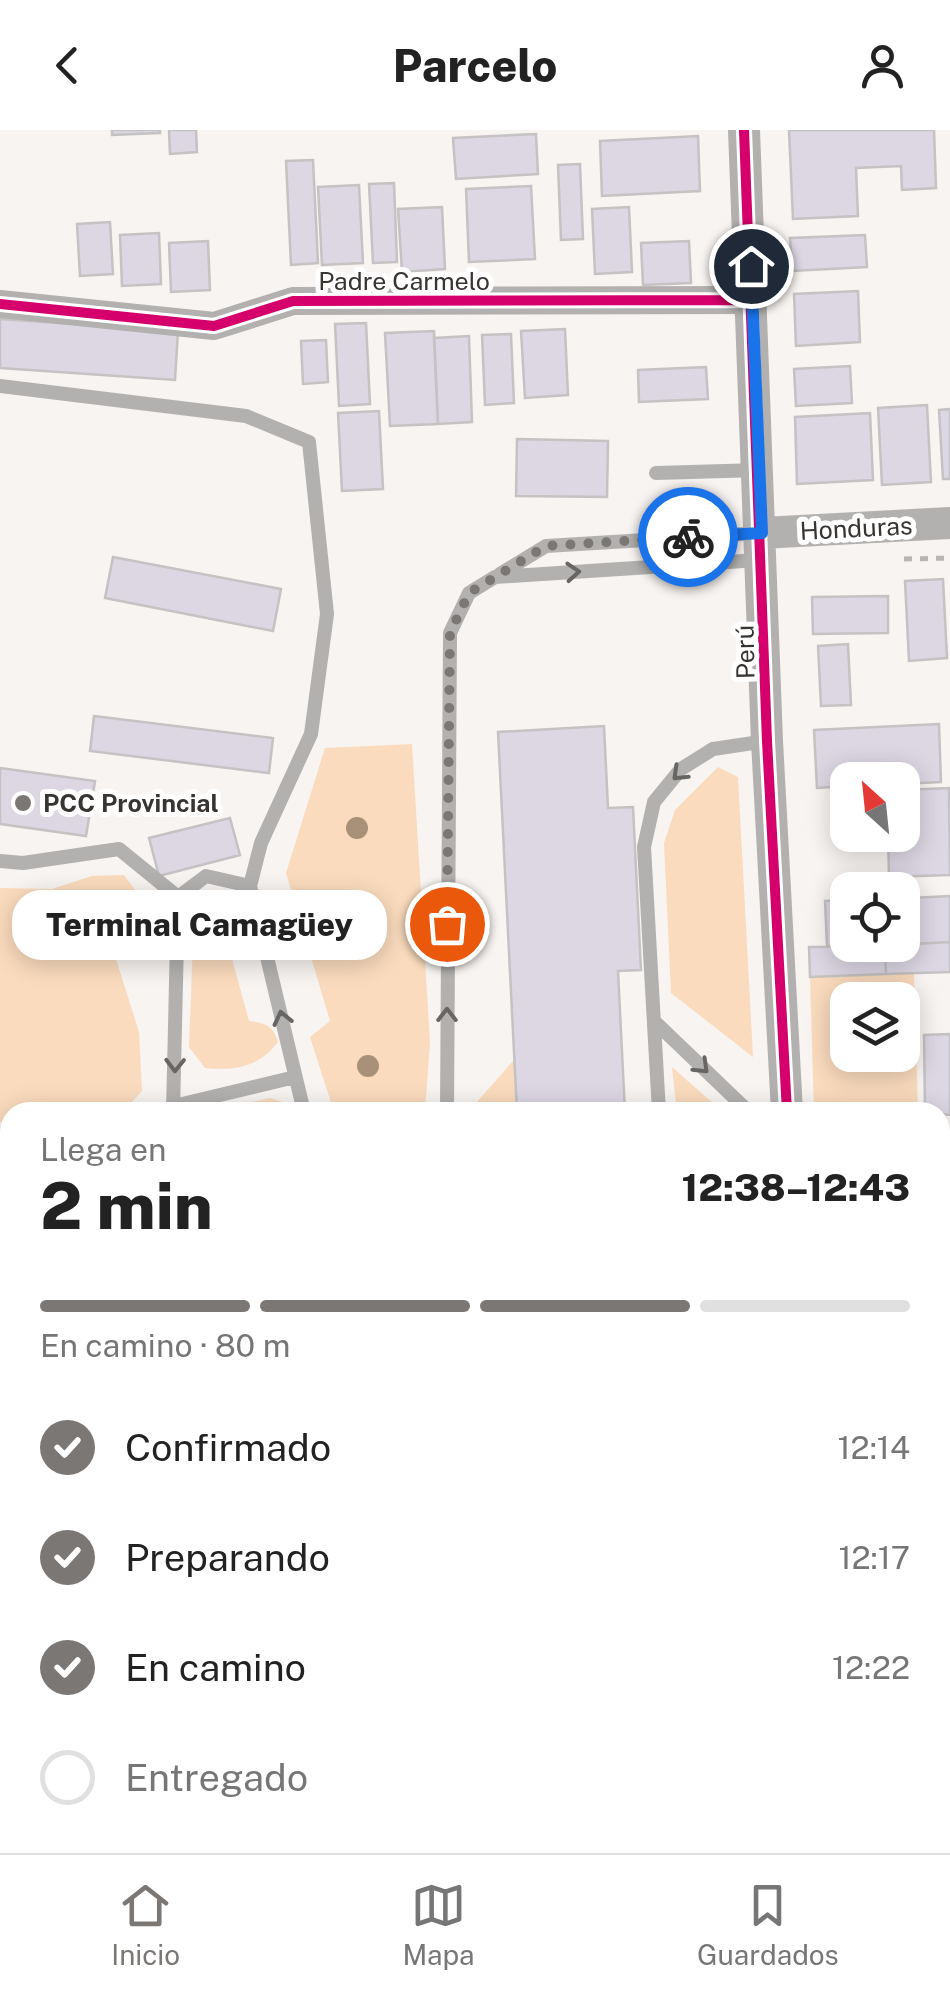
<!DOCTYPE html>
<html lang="es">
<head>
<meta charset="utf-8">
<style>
  body { margin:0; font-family:"Public Sans",sans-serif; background:#f2f2f2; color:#222; height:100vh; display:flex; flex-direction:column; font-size:38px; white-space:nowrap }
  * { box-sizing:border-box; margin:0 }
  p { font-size:32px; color:#767676 }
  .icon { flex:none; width:55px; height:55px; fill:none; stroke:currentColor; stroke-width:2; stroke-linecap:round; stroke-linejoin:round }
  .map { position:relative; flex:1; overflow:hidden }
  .drawer { position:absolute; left:0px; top:972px; width:950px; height:752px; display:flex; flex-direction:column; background:#fff; border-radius:30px 30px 0 0; box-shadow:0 5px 25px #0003 }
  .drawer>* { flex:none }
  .needle { width:65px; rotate:333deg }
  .buttons { position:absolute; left:830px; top:632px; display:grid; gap:20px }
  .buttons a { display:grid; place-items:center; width:90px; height:90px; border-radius:20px; background:#fff; box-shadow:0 5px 25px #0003; font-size:50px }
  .pin { position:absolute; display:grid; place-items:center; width:85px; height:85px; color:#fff; margin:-42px; border:5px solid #fff; border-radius:50%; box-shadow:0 2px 10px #0007 }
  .courier { position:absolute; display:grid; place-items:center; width:100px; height:100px; margin:-50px; border:8px solid #1a73e8; border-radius:50%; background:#fff; color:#222; box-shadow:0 2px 12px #0007 }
  .bubble { position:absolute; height:70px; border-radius:30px; background:#fff; box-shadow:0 5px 25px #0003; font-size:32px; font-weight:800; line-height:70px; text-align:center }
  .headline em { font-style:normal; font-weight:800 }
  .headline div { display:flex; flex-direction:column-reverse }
  .headline { display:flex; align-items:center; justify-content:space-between; height:170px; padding:0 40px }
  h1 { font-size:65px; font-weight:800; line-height:75px }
  .bar { display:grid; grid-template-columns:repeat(4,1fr); gap:15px 10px; align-content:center; height:120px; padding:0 40px }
  .bar i { height:12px; border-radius:8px; background:#e0e0e0 }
  .bar .current { background:#7b7775 }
  .bar p { grid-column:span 4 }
  ol { padding:0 40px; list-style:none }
  li { display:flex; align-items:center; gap:30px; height:110px }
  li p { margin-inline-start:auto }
  li .icon { padding:10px; border-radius:50%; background:#7b7775; color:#fff; stroke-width:4 }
  li:last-child { color:#767676 }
  li i { width:55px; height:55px; border:5px solid #e0e0e0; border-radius:50% }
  header { display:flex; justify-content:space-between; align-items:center; height:130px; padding:0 40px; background:#fff; font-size:45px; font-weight:800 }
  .dock { display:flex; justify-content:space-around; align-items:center; height:140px; border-top:2px solid #e0e0e0; background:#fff; font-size:28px; color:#767676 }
  .dock a { display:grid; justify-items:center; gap:5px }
  .dock .current { color:#7b7775 }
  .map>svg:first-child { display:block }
  .green { fill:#fadbbd; fill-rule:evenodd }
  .building { fill:#dcd7e3; stroke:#c4c2c2; stroke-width:2.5 }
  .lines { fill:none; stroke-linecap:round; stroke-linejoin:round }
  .path { stroke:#b7b5b4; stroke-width:5; stroke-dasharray:8 8; stroke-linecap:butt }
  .service { stroke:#b2b1b0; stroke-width:14 }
  .minor { stroke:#b2b1b0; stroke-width:28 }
  .tertiary { stroke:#b2b1b0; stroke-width:32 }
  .primary { stroke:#b7b3b1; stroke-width:42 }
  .cycleway-casing { stroke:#fff; stroke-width:16 }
  .cycleway { stroke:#d6006c; stroke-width:10 }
  .tree { fill:#a89178 }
  .oneway { stroke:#686664 }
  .done { stroke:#7b7775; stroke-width:10; stroke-dasharray:0 18 }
  .route { stroke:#1a73e8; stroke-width:12 }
  .poi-dot { fill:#7b7775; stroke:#fff; stroke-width:4 }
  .labels { text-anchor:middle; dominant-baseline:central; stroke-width:10; stroke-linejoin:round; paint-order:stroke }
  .street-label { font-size:25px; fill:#373432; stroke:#fff }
  .poi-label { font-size:25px; font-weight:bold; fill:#373432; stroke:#fff; text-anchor:start }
</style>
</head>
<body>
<header><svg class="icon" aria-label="back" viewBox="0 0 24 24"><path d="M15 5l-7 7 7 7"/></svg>Parcelo<svg class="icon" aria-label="person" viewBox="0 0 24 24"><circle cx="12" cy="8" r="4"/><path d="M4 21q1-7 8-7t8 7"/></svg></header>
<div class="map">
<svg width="950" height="1723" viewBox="0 0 950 1723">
  <rect width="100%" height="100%" fill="#f8f4f1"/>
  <path class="green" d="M412,614L430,912L425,982H334L310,907L330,891L286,743L325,618Z
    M718,637L738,647L753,927L671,863L664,713L675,680Z
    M124,745L158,791L153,812L115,826L139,902L142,961L123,982H10V993L0,992V758L52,759L92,746Z
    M219,773C243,776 243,785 249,806L228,814L249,891C265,893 273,895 278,912C259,937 235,941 205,938L189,917L194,786Z
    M914,843L918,982H814L810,847ZM848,870H902V925H848Z
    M514,930L517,982H468Z
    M672,937L723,982H677Z
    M270,968L286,973L290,982H205Z
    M940,1126H950V1232H940Z"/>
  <path class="building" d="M112,0H160V3L112,5Z
    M169,0H196L197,22L170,24Z
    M789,0H934L936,58L902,60L901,36L856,38L858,86L793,89Z
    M536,4L538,44L456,49L453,8Z
    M698,6L700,61L602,66L600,11Z
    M313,30L318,133L291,135L286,31Z
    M580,34L583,109L561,110L558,35Z
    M394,53L397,132L373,133L369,54Z
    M359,55L363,133L322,135L318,57Z
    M531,56L535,129L469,132L466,59Z
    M442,77L445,139L402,142L398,79Z
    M629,77L632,142L595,144L592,79Z
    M110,92L113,144L80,146L77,94Z
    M159,103L161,154L122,156L120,105Z
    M865,105L867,137L792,141L790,108Z
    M208,111L210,160L171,162L169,113Z
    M689,111L691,153L643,155L641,113Z
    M858,161L860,212L796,216L794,164Z
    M0,189L178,201L175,250L0,238Z
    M366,193L370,274L339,276L335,194Z
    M565,199L568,265L525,268L521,201Z
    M434,201L438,294L390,296L385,203Z
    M511,204L514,273L485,275L482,205Z
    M469,206L472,292L438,294L434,208Z
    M326,210L328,252L303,254L301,211Z
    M850,236L852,273L796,276L794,239Z
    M706,237L708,269L639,272L638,240Z
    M927,275L931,352L882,355L878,278Z
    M950,279V349H943L939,280Z
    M379,281L383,359L342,361L338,283Z
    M870,283L873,350L797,354L795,287Z
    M517,309L608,311L607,367L516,366Z
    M113,427L281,459L273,501L105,468Z
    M943,449L947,528L909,531L905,451Z
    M888,466V503L813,504L812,467Z
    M848,514L851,575L821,576L818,516Z
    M94,586L273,608L269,643L90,621Z
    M939,594L941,652L902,654V650H848V656L817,658L814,600Z
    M604,596L608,678L633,677L641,840L618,841L625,982H517L498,602Z
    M0,638L95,651L86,706L0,694Z
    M949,658L950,745L889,747L888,705H902V660Z
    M230,688L240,725L159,746L149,708Z
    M950,766V812L913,814L911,768Z
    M902,768H911L913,814L950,812V842L886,844L885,815H902Z
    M848,770V815H859L827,816L825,771Z
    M885,815L886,844L810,847L809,817Z
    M950,904V985L925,982L924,905Z
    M950,1298V1337L940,1338V1299Z
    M0,1341H3L5,1379H0Z
    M940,1357H947L949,1413L940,1414Z
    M0,1379H5L6,1422H0Z
    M940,1434H950V1471L940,1472Z
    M0,1453H10V1503H0Z
    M940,1486H950V1542H940Z
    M10,1514V1585H0V1515Z
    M940,1553H950V1594H940Z
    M940,1604H950V1634L940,1635Z
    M940,1650H950V1699H940Z
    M0,1683H10V1714H0Z
    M93,1715H136L137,1720L93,1722Z"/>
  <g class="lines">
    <path class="path" d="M904,429L950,428
      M940,1006H950
      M940,1706H950
      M695,1718L757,1715
      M517,1723L639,1719"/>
    <path class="service" d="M0,256L246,286L309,312L327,484L311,604L261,713L250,756
      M656,343L759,340
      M500,444L546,416L761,403
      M0,731L23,733L119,719L178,767
      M178,767L206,746L250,756L304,982
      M654,891L749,982
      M161,982L174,976L295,947
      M173,982L178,767
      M447,982L450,503L469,463L495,447L759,430
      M659,982L644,717L654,672L681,639L713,619L767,611"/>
    <path class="minor" d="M0,174L214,196L293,171L752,170
      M73,1715L78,1723
      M667,1715V1723"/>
    <path class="tertiary" d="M744,0L767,611L787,982
      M761,403L950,393"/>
    <path class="primary" d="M0,1029L10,1030
      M940,1053H950
      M940,1089L950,1088
      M0,1134H10"/>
    <defs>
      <path id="cycleway" d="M744,0L767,611L787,982
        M0,174L214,196L293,171L752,170"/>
    </defs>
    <use href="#cycleway" class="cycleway-casing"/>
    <use href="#cycleway" class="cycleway"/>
  </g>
  <g class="tree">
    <circle cx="357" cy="698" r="11"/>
    <circle cx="368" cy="936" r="11"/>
  </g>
  <defs><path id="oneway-chevron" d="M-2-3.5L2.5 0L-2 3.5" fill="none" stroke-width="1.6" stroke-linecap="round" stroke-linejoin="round" transform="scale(2.5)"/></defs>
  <g class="oneway">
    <use href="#oneway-chevron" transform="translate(573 442) rotate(-4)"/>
    <use href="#oneway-chevron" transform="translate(679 644) rotate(136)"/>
    <use href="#oneway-chevron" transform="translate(447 885) rotate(-90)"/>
    <use href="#oneway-chevron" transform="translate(282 888) rotate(-103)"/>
    <use href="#oneway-chevron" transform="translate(175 935) rotate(91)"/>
    <use href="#oneway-chevron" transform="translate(702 937) rotate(44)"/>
  </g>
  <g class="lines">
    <path class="done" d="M447,794L450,503L469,463L546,416L688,407"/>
    <path class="route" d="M688,407L762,403L751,136"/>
  </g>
  <circle class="poi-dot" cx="23" cy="673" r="10"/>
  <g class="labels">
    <g class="street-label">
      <text x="404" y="151">Padre Carmelo</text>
      <text transform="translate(856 398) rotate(-3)">Honduras</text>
      <text transform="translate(745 522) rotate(-91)">Perú</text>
    </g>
    <g class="poi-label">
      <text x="43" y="673">PCC Provincial</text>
    </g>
  </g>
</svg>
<div class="buttons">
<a><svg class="needle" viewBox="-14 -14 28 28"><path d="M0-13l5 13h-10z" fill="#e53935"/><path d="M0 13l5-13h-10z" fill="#767676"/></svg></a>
<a><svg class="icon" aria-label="locate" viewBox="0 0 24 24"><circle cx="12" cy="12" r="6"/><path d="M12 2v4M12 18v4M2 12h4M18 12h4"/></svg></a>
<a><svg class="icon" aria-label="layers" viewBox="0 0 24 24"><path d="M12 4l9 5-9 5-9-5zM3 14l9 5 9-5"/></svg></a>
</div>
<div class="pin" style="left:447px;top:794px;background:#ea580c"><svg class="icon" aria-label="bag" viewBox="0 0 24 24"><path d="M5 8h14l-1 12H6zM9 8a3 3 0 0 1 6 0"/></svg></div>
<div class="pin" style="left:751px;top:136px;background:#1f2937"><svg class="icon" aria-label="home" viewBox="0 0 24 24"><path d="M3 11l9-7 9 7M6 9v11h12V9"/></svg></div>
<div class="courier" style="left:688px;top:407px"><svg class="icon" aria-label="bike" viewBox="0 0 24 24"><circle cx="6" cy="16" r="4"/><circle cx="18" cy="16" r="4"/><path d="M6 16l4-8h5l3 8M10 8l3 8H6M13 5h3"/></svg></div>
<div class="bubble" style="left:12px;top:760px;width:375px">Terminal Camagüey</div>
<section class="drawer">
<div class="headline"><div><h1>2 min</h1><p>Llega en</p></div><em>12:38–12:43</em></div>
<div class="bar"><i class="current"></i><i class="current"></i><i class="current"></i><i></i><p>En camino · 80 m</p></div>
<ol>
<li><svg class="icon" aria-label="check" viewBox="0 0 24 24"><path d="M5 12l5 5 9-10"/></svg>Confirmado<p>12:14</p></li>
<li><svg class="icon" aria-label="check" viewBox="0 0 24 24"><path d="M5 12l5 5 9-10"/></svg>Preparando<p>12:17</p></li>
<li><svg class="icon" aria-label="check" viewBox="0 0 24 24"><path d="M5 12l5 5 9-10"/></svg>En camino<p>12:22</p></li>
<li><i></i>Entregado</li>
</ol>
</section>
</div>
<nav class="dock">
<a class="current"><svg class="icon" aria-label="home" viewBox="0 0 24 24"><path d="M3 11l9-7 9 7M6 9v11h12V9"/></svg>Inicio</a>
<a><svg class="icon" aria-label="map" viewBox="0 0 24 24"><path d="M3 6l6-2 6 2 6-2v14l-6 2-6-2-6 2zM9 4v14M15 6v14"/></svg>Mapa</a>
<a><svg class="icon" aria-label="saved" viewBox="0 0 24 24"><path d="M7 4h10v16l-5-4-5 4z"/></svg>Guardados</a>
</nav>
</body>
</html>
